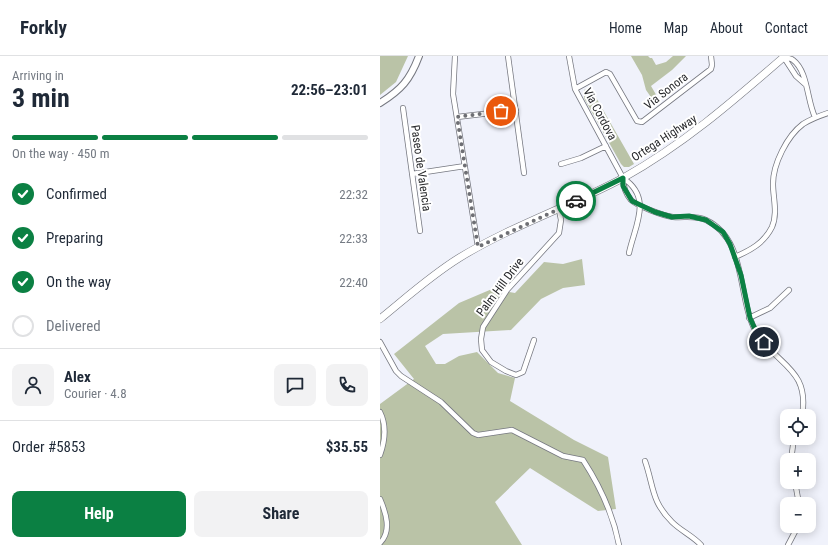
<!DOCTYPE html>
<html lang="en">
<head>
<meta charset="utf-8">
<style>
  body { margin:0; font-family:"Roboto Condensed",sans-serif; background:#f2f2f3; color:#1f2937; height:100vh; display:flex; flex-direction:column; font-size:15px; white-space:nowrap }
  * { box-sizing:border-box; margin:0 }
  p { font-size:13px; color:#747a83 }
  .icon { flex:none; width:22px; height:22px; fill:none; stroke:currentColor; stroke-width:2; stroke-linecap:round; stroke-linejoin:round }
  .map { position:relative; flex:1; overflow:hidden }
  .side { display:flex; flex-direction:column; background:#fff; width:380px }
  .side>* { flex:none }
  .buttons { position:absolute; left:400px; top:353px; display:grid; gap:8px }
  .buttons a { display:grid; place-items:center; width:36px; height:36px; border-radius:8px; background:#fff; box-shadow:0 2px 10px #0003; font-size:20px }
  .pin { position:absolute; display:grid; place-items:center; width:34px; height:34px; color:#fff; margin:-17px; border:2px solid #fff; border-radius:50%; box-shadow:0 1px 4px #0007 }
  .courier { position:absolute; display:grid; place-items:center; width:40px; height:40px; margin:-20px; border:3px solid #0b8043; border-radius:50%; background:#fff; color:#222; box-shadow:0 1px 5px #0007 }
  .headline em { font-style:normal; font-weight:700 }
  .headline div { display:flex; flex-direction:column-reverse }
  .headline { display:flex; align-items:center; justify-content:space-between; height:68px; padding:0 12px }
  h1 { font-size:26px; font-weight:700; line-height:30px }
  .bar { display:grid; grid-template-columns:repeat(4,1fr); gap:6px 4px; align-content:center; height:48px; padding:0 12px }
  .bar i { height:5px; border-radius:3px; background:#e0e1e3 }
  .bar .selected { background:#0b8043 }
  .bar p { grid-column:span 4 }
  .line { display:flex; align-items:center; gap:10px; padding:0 12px; border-top:1px solid #e0e1e3 }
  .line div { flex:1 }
  .round { display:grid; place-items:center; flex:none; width:42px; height:42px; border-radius:8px; background:#f2f2f3 }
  ol { padding:0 12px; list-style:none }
  li { display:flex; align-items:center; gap:12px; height:44px }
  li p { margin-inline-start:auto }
  li .icon { padding:4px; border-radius:50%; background:#0b8043; color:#fff; stroke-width:4 }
  li:last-child { color:#747a83 }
  li i { width:22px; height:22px; border:2px solid #e0e1e3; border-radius:50% }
  .cta { display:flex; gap:8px; margin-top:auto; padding:8px 12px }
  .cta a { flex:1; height:46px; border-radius:8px; background:#0b8043; color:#fff; font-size:16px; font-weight:700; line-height:46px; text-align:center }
  .cta a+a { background:#f2f2f3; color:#1f2937 }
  header { display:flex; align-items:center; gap:24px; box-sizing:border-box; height:56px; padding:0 20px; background:#fff; border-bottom:1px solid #e0e1e3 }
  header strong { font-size:19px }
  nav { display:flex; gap:22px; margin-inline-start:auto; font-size:14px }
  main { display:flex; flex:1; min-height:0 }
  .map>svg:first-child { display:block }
  .green { fill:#bac3a7 }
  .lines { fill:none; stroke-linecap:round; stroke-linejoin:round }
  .street-casing { stroke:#767880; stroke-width:6 }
  .secondary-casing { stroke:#767880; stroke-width:8 }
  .primary-casing { stroke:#767880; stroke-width:8 }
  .street { stroke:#fff; stroke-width:4.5 }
  .secondary { stroke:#fff; stroke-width:6 }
  .primary { stroke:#fff; stroke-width:7 }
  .done { stroke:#6e6f74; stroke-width:4; stroke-dasharray:0 7.2 }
  .route { stroke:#0b8043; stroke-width:5 }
  .labels { text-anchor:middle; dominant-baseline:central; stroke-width:4; stroke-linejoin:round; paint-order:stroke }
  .street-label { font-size:12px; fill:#28292c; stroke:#fff }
</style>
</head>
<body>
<header>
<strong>Forkly</strong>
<nav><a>Home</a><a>Map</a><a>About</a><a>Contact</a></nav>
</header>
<main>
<section class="side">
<div class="headline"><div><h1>3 min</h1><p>Arriving in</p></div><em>22:56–23:01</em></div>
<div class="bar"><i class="selected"></i><i class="selected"></i><i class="selected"></i><i></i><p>On the way · 450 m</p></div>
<ol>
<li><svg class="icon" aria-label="check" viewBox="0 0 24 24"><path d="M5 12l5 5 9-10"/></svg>Confirmed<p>22:32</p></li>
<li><svg class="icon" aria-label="check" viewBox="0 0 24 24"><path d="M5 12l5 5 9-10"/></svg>Preparing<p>22:33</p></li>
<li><svg class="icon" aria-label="check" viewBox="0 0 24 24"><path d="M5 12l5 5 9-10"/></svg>On the way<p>22:40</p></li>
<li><i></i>Delivered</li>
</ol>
<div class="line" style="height:72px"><a class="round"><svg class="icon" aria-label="person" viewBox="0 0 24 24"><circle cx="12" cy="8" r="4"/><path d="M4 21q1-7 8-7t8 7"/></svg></a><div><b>Alex</b><p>Courier · 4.8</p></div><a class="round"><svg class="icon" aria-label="chat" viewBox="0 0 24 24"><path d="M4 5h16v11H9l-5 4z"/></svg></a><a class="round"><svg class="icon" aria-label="phone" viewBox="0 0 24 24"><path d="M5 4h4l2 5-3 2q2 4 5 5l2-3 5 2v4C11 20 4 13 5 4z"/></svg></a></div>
<div class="line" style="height:52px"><div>Order #5853</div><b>$35.55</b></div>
<div class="cta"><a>Help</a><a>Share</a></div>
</section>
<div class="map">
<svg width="448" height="489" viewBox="0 0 448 489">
  <rect width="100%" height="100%" fill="#f0f2fb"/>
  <path class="green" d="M0,0H28L16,26L0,39Z
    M251,0H268L270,2H272L276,9L286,6L293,0H306L292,14L271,30L278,42L273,44L266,34L262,19Z
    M210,31L254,108L249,111H244L241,108L204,42V34Z
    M202,203L205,229L183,232L161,243L131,274L63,278L45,290L56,308H65L79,300L97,296L118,317L135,322L130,345L194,384L228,401L236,453L218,455L150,412L115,446L142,489H0V348L34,323L14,298L79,247L112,233L135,237L164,206L183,208Z"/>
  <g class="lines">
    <defs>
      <path id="street" d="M75,0L73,38L98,191
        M128,0L144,117
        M189,0L195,33L243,122C273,142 255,169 249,197
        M403,0L416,20L425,28
        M404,1C406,2 411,2 413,4C428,15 427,45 435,61
        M195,33L226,16L230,18L257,65L262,66L331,13L332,9L331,0
        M23,52L40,175
        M77,61L136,54
        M181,108L201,102L226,90
        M32,118L85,110
        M243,122C243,129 246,138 251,144C257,150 284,160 293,161C304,162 315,159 326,164C369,184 356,246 378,279C399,310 430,314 422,360
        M355,201C371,194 384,187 392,171C398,157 393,142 393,128C393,108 407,80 423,68C431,63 439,60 448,57
        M369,262L390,252L409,234
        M154,284L143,316L136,319L126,315L111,306L102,294L101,283L103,271L127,234L179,177L181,164L179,154
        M0,286L16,315L21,320L61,346L93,377L98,379L132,374L183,400L203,404C220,430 233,458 239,489
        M0,356C7,370 5,385 0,399
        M411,404L414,382
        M265,405C274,431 271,445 292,466C301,475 313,480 321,489
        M415,426L419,448
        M0,443C6,457 12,475 0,487
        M408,489L418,470"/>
      <path id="secondary" d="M0,47C21,34 30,24 39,0"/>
      <path id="primary" d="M0,263C26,242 50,220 79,202C131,170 189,151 243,122C304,88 352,46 405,0"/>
    </defs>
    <use href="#street" class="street-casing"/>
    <use href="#secondary" class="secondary-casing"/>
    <use href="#primary" class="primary-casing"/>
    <use href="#street" class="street"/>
    <use href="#secondary" class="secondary"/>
    <use href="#primary" class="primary"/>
  </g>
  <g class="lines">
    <path class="done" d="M121,55L77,61L98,191L196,145"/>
    <path class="route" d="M196,145L243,122V130L252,145L275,156L292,161L309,160L326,164L343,176L350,188L361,219L370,262L374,271L384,286"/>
  </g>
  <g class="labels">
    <g class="street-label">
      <text transform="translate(286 35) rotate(-38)">Via Sonora</text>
      <text transform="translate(220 58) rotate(62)">Via Cordova</text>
      <text transform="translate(284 82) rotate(-33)">Ortega Highway</text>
      <text transform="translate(41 112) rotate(82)">Paseo de Valencia</text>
      <text transform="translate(120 231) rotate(-53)">Palm Hill Drive</text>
    </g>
  </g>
</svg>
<div class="buttons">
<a><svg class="icon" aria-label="locate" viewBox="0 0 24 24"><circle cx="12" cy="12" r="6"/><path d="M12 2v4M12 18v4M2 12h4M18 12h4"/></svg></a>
<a>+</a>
<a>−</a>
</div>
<div class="pin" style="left:121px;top:55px;background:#ea580c"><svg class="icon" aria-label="bag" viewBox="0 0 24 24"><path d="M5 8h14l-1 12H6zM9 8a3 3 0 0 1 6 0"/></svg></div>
<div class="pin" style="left:384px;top:286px;background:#1f2937"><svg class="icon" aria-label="home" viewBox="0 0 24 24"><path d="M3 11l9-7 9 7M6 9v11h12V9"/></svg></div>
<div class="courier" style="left:196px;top:145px"><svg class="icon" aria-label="car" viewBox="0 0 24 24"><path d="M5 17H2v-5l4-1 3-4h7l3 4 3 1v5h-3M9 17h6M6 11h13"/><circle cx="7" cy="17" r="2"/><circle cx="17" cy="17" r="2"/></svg></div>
</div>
</main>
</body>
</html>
